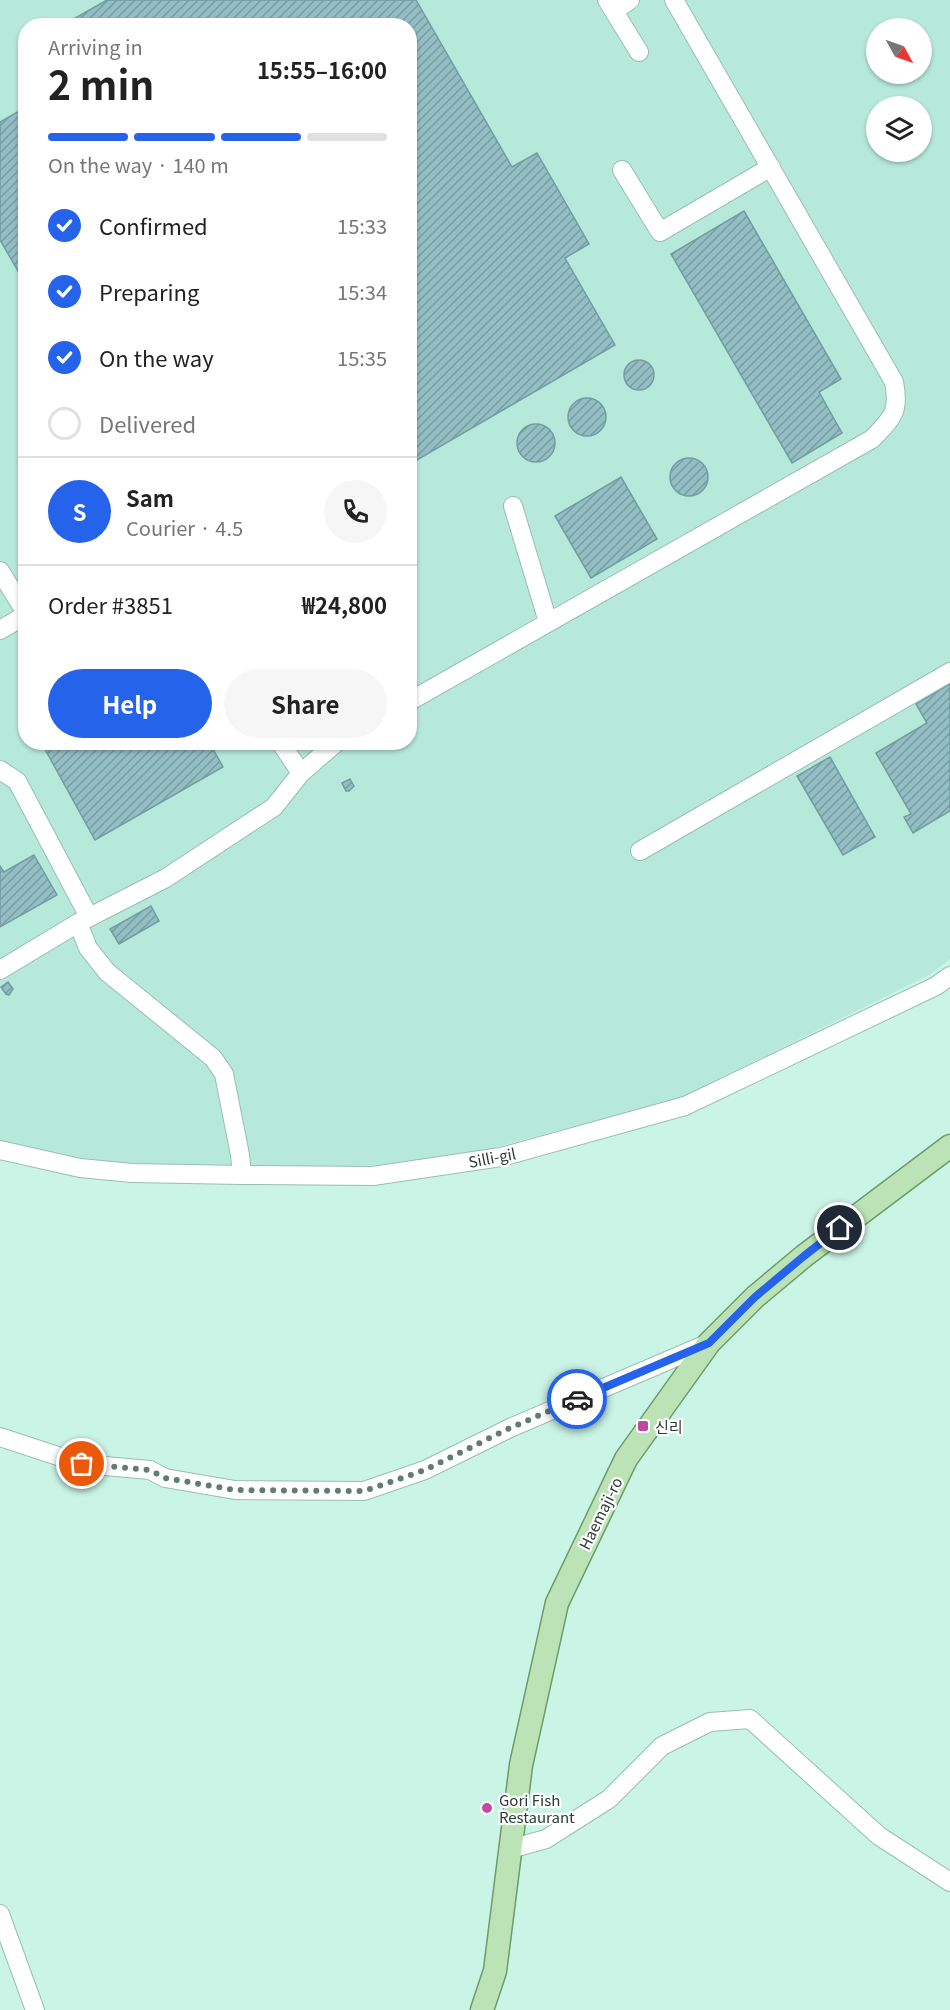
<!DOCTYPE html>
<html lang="en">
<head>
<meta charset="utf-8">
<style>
  body { margin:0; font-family:Georgia,"Noto Sans KR",serif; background:#f6f6f6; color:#222; height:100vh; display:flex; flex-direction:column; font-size:22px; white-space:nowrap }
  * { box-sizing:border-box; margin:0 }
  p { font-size:20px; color:#767676 }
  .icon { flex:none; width:33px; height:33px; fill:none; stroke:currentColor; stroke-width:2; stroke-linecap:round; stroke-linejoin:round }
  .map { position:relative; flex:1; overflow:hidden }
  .details { position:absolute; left:18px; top:18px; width:399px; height:732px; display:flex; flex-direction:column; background:#fff; border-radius:24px; box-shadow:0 2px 4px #0004 }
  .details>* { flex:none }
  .needle { width:39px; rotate:130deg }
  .tools { position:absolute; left:866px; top:18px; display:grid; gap:12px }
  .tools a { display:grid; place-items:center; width:66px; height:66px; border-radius:50%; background:#fff; box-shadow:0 2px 4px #0004; font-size:30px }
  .pin { position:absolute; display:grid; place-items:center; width:51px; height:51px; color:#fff; margin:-26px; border:3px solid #fff; border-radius:50%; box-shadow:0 2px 6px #0007 }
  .courier { position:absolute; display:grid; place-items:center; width:60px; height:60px; margin:-30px; border:4px solid #2563eb; border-radius:50%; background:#fff; color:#222; box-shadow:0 2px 8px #0007 }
  .headline em { font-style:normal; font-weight:700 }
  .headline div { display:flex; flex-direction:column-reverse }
  .headline { display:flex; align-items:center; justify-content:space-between; height:102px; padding:0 30px }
  h1 { font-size:39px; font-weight:700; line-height:45px }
  .bar { display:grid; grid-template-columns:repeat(4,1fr); gap:9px 6px; align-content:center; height:72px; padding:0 30px }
  .bar i { height:8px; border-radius:4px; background:#e0e0e0 }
  .bar .current { background:#2563eb }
  .bar p { grid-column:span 4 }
  .line { display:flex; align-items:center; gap:15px; padding:0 30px; border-top:2px solid #e0e0e0 }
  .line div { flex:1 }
  .round { display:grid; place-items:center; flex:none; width:63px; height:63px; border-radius:32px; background:#f6f6f6 }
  ol { padding:0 30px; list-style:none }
  li { display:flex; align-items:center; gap:18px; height:66px }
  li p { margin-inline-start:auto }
  li .icon { padding:6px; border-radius:50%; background:#2563eb; color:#fff; stroke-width:4 }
  li:last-child { color:#767676 }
  li i { width:33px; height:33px; border:3px solid #e0e0e0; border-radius:50% }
  .button { display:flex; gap:12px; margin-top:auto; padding:12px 30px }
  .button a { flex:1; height:69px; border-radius:36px; background:#2563eb; color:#fff; font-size:24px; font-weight:700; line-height:69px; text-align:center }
  .button a+a { background:#f6f6f6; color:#222 }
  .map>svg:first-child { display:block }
  .built { fill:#b7e9da; fill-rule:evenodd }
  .building { fill:url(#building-hatch); stroke:#729ca2; stroke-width:1.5 }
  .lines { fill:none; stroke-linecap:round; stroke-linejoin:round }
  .minor-casing { stroke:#97bfb2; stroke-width:20 }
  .major-casing { stroke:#6c9c6a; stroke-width:25 }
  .minor { stroke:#fff; stroke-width:18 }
  .major { stroke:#bce3b6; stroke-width:22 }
  .done { stroke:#627c74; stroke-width:6; stroke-dasharray:0 10.8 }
  .route { stroke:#2563eb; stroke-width:8 }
  .poi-dot { fill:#c04aa2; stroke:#fff; stroke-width:2 }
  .labels { text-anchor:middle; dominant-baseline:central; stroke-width:4.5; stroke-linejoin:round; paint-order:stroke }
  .street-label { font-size:15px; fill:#2a3b36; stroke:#fff }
  .poi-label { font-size:15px; fill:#2a3b36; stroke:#fff; text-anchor:start }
</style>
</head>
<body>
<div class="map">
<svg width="950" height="2010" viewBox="0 0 950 2010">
  <defs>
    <pattern id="building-hatch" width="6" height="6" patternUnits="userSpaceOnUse" patternTransform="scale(1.5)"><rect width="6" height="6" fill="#93bec4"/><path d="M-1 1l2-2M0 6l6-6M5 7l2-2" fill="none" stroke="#789ca0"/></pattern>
  </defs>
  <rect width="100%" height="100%" fill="#caf4e6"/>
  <path class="built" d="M0,0H950V959L929,975L681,1098L467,1155L377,1165L243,1172L88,1171L0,1150ZM26,26H410V742H26ZM876,28H921V74H876ZM876,106H921V152H876Z"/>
  <path class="building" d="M107,0H416L512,167L537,153L589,244L565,258L615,345L410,464V26H69L68,22Z
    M26,107V267L18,271L0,240V122Z
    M744,211L841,379L819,392L842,433L792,463L671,254Z
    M624 375a15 15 0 1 1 30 0a15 15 0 1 1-30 0Z
    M568 417a19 19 0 1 1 38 0a19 19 0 1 1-38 0Z
    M517 443a19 19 0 1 1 38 0a19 19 0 1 1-38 0Z
    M670 477a19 19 0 1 1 38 0a19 19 0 1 1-38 0Z
    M621,477L657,539L591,578L555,516Z
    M950,684V811L913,833L904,817L911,814L876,753L927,723L916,704Z
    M41,742H209L223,767L95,840Z
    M830,757L875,837L843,855L797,776Z
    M350,779L354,786L349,791H346L342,783Z
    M34,855L57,895L0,927V866L4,872Z
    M151,906L159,921L119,944L110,929Z
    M8,982L13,989L9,995L6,994L1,987Z"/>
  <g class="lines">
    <defs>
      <path id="minor" d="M607,0L639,52
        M614,11L630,0
        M622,170L660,232L771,167
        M513,506L548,622
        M0,571L26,613
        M0,630L26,615
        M410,701L872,439C892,418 900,413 894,382L674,0
        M280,742L301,773
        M0,770L17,781L89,917
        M640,851L950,672
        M78,923L88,948L107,972L213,1058L224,1074L240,1155L242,1175
        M0,970L78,923L166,878L274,807L301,773L337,742
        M0,1150L80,1168L132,1173L242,1175L373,1176L501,1157L685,1106L936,986L950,976
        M0,1437L82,1464L150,1470L165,1478L235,1490L364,1491L425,1470L510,1428L709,1343
        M510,1849L546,1839L609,1799L662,1746L710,1722L750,1719L879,1836L950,1882
        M0,1914L35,2010"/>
      <path id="major" d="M482,2010L495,1971L521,1765L557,1603L626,1459L709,1343L755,1297L804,1256L950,1146"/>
    </defs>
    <use href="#minor" class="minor-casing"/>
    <use href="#major" class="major-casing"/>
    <use href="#minor" class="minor"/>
    <use href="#major" class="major"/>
  </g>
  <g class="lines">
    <path class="done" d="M82,1464L150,1470L165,1478L235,1490L364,1491L425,1470L510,1428L577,1399"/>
    <path class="route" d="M577,1399L709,1343L755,1297L804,1256L840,1228"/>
  </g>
  <g class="poi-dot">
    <rect x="637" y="1420" width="12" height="12" rx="3"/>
    <circle cx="487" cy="1808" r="6"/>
  </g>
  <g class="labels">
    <g class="street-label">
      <text transform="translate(492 1157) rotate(-11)">Silli-gil</text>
      <text transform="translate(600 1513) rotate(-64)">Haemaji-ro</text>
    </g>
    <g class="poi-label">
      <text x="655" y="1426">신리</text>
      <text x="499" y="1799">Gori Fish<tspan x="499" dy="17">Restaurant</tspan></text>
    </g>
  </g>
</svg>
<div class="tools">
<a><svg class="needle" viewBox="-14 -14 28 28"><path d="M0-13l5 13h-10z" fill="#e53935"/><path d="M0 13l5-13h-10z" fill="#767676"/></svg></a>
<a><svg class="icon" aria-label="layers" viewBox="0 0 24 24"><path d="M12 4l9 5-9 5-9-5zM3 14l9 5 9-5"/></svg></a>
</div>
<div class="pin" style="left:82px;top:1464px;background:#ea580c"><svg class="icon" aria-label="bag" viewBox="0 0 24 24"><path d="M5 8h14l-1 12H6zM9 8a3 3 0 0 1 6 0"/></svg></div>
<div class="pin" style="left:840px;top:1228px;background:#1f2937"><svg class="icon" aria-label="home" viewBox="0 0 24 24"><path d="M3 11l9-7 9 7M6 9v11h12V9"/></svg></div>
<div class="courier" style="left:577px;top:1399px"><svg class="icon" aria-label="car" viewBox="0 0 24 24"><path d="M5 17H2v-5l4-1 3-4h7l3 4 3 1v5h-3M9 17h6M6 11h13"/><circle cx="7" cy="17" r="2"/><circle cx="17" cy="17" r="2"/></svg></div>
<section class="details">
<div class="headline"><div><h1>2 min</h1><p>Arriving in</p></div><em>15:55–16:00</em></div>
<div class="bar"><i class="current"></i><i class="current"></i><i class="current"></i><i></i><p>On the way · 140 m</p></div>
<ol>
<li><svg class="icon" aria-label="check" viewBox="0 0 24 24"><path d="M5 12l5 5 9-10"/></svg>Confirmed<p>15:33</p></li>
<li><svg class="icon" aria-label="check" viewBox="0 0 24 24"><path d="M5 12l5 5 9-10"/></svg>Preparing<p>15:34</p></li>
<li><svg class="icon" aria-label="check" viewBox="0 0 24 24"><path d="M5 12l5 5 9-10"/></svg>On the way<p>15:35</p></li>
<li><i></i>Delivered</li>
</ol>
<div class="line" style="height:108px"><b class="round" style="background:#2563eb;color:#fff">S</b><div><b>Sam</b><p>Courier · 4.5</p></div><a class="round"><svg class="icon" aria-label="phone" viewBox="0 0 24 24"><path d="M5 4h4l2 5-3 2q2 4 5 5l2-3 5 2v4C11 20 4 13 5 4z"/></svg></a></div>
<div class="line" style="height:78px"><div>Order #3851</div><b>₩24,800</b></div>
<div class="button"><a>Help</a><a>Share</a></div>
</section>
</div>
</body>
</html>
